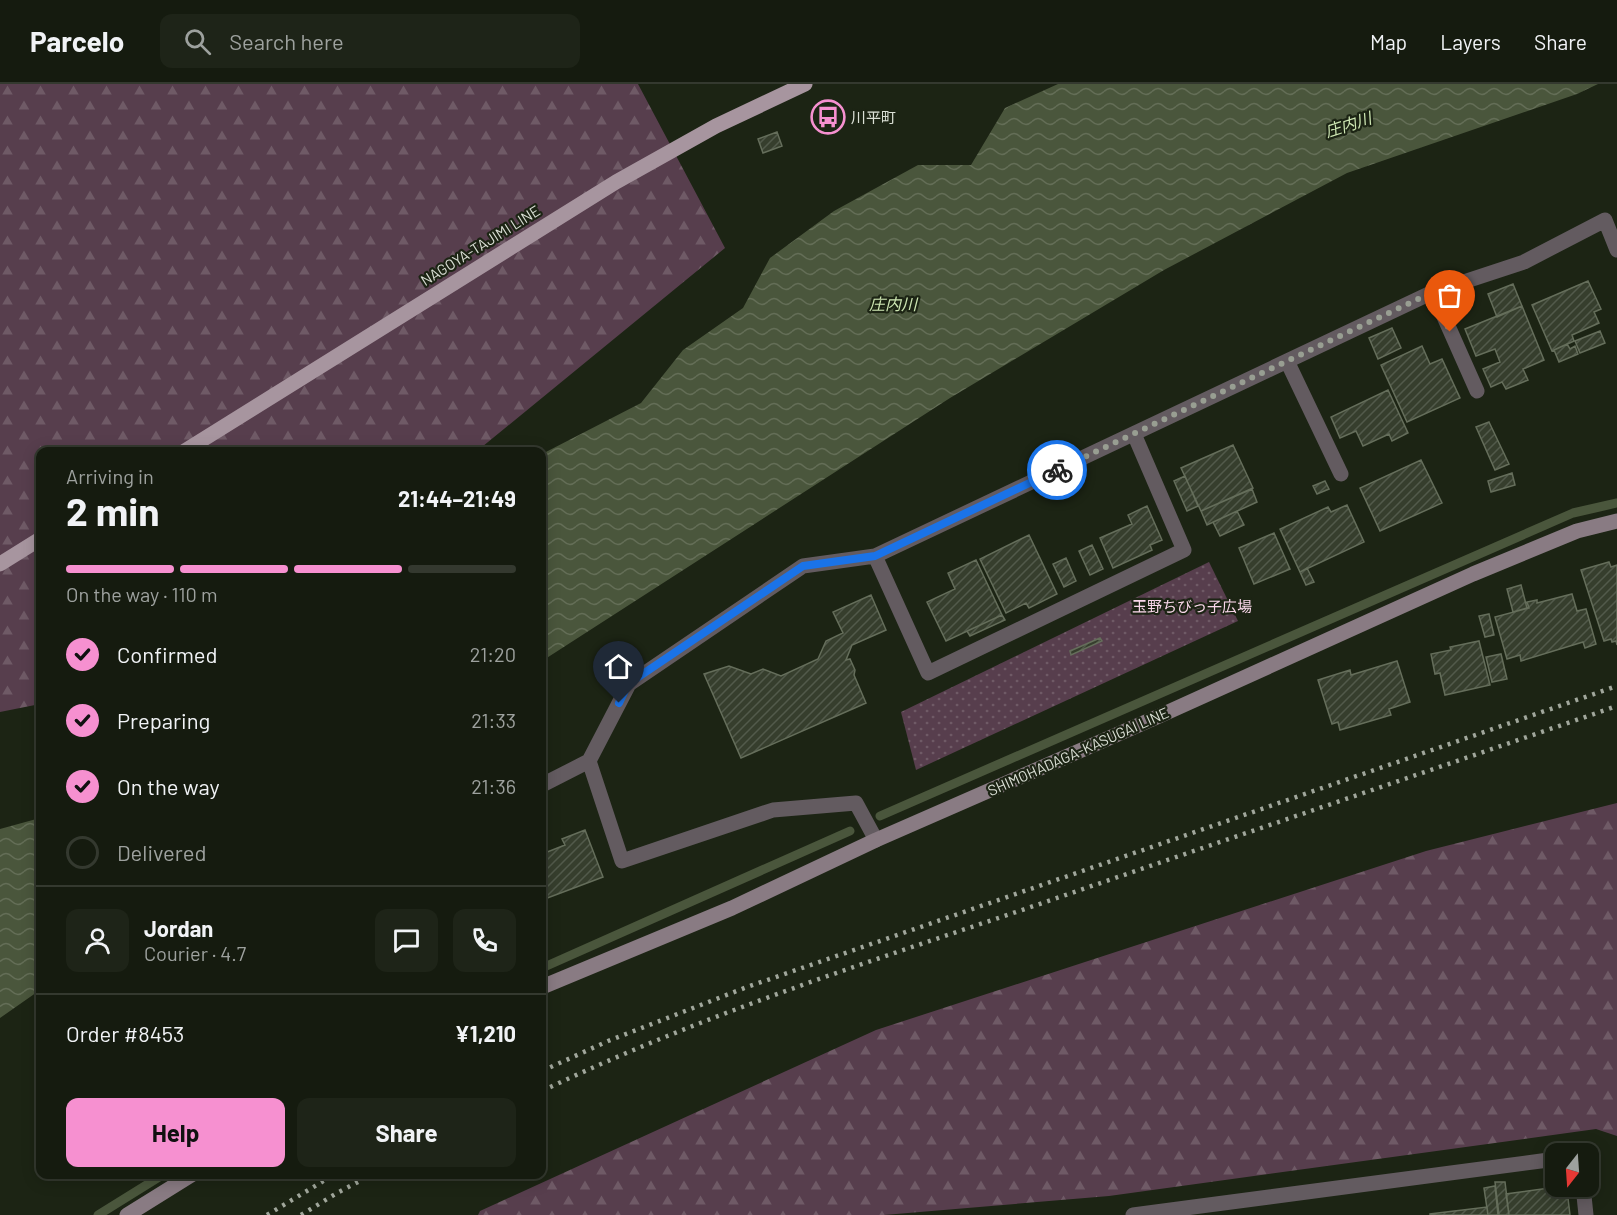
<!DOCTYPE html>
<html lang="en">
<head>
<meta charset="utf-8">
<style>
  body { margin:0; font-family:Barlow,"Noto Sans JP",sans-serif; background:#1e2418; color:#f1f3f6; height:100vh; display:flex; flex-direction:column; font-size:22px; white-space:nowrap }
  * { box-sizing:border-box; margin:0 }
  p { font-size:20px; color:#9da19e }
  .icon { flex:none; width:33px; height:33px; fill:none; stroke:currentColor; stroke-width:2; stroke-linecap:round; stroke-linejoin:round }
  .map { position:relative; flex:1; overflow:hidden }
  .panel { position:absolute; left:36px; top:363px; width:510px; height:732px; display:flex; flex-direction:column; background:#151b0f; border-radius:12px; box-shadow:0 3px 15px #0003,0 0 0 2px #34392f }
  .panel>* { flex:none }
  .needle { width:39px; rotate:197deg }
  .buttons { position:absolute; left:1545px; top:1059px; display:grid; gap:12px }
  .buttons a { display:grid; place-items:center; width:54px; height:54px; border-radius:12px; background:#151b0f; box-shadow:0 3px 15px #0003,0 0 0 2px #34392f; font-size:30px }
  .pin { position:absolute; display:grid; place-items:center; width:51px; height:51px; color:#fff; margin:-62px -26px; border-radius:50% 50% 50% 0; rotate:-45deg; box-shadow:0 0 6px #0007 }
  .pin .icon { rotate:45deg }
  .courier { position:absolute; display:grid; place-items:center; width:60px; height:60px; margin:-30px; border:4px solid #1a73e8; border-radius:50%; background:#fff; color:#222; box-shadow:0 2px 8px #0007 }
  .headline em { font-style:normal; font-weight:700 }
  .headline div { display:flex; flex-direction:column-reverse }
  .headline { display:flex; align-items:center; justify-content:space-between; height:102px; padding:0 30px }
  h1 { font-size:39px; font-weight:700; line-height:45px }
  .bar { display:grid; grid-template-columns:repeat(4,1fr); gap:9px 6px; align-content:center; height:72px; padding:0 30px }
  .bar i { height:8px; border-radius:4px; background:#34392f }
  .bar .current { background:#f690d0 }
  .bar p { grid-column:span 4 }
  .line { display:flex; align-items:center; gap:15px; padding:0 30px; border-top:2px solid #34392f }
  .line div { flex:1 }
  .round { display:grid; place-items:center; flex:none; width:63px; height:63px; border-radius:12px; background:#1e2418 }
  ol { padding:0 30px; list-style:none }
  li { display:flex; align-items:center; gap:18px; height:66px }
  li p { margin-inline-start:auto }
  li .icon { padding:6px; border-radius:50%; background:#f690d0; color:#111; stroke-width:4 }
  li:last-child { color:#9da19e }
  li i { width:33px; height:33px; border:3px solid #34392f; border-radius:50% }
  .primary-button { display:flex; gap:12px; margin-top:auto; padding:12px 30px }
  .primary-button a { flex:1; height:69px; border-radius:12px; background:#f690d0; color:#111; font-size:24px; font-weight:700; line-height:69px; text-align:center }
  .primary-button a+a { background:#1e2418; color:#f1f3f6 }
  header { display:flex; align-items:center; gap:36px; box-sizing:border-box; height:84px; padding:0 30px; background:#151b0f; border-bottom:2px solid #34392f }
  header strong { font-size:28px }
  nav { display:flex; gap:33px; margin-inline-start:auto; font-size:21px }
  .search { width:420px; height:54px; background:#1e2418; display:flex; align-items:center; gap:15px; box-sizing:border-box; padding:0 21px; border-radius:12px; color:#9da19e; font-size:22px }
  .map>svg:first-child { display:block }
  .forest { fill:url(#forest-firs) }
  .park { fill:url(#park-dots) }
  .water { fill:url(#water-waves) }
  .lines { fill:none; stroke-linecap:round; stroke-linejoin:round }
  .stream { stroke:#4a563c; stroke-width:9 }
  .building { fill:url(#building-hatch); stroke:#656e5b; stroke-width:1.5 }
  .minor { stroke:#635b60; stroke-width:15 }
  .secondary { stroke:#897b83; stroke-width:15 }
  .primary { stroke:#a7959f; stroke-width:15 }
  .rail { stroke:#a1a79c; stroke-width:4.5; stroke-dasharray:3 6; stroke-linecap:butt }
  .done { stroke:#989e92; stroke-width:6; stroke-dasharray:0 10.8 }
  .route { stroke:#1a73e8; stroke-width:8 }
  .labels { text-anchor:middle; dominant-baseline:central; stroke-width:4.5; stroke-linejoin:round; paint-order:stroke }
  .poi-label { font-size:15px; fill:#dbe0d6; stroke:#1c2414; text-anchor:start }
  .street-label { font-size:15px; fill:#dbe0d6; stroke:#1c2414 }
  .park-label { font-size:15px; fill:#f9d7ea; stroke:#1c2414 }
  .water-label { font-size:16px; font-style:italic; fill:#cee7b3; stroke:#1c2414 }
</style>
</head>
<body>
<header>
<strong>Parcelo</strong>
<div class="search"><svg class="icon" aria-label="search" viewBox="0 0 24 24"><circle cx="10" cy="10" r="6"/><path d="M15 15l6 6"/></svg>Search here</div>
<nav><a>Map</a><a>Layers</a><a>Share</a></nav>
</header>
<div class="map">
<svg width="1617" height="1131" viewBox="0 0 1617 1131">
  <defs>
    <pattern id="forest-firs" width="22" height="20" patternUnits="userSpaceOnUse" patternTransform="scale(1.5)"><rect width="22" height="20" fill="#573e4d"/><path d="M5 1l3.5 6h-7zM16 11l3.5 6h-7z" fill="#6f5a66"/></pattern>
    <pattern id="park-dots" width="8" height="8" patternUnits="userSpaceOnUse" patternTransform="scale(1.5)"><rect width="8" height="8" fill="#573e4d"/><path d="M2 2h.1M6 6h.1" fill="none" stroke="#6f5a66" stroke-width="1.8" stroke-linecap="round"/></pattern>
    <pattern id="water-waves" width="16" height="10" patternUnits="userSpaceOnUse" patternTransform="scale(1.5)"><rect width="16" height="10" fill="#4a563c"/><path d="M0 5q4-4 8 0t8 0" fill="none" stroke="#646e57"/></pattern>
    <pattern id="building-hatch" width="6" height="6" patternUnits="userSpaceOnUse" patternTransform="scale(1.5)"><rect width="6" height="6" fill="#363e2d"/><path d="M-1 1l2-2M0 6l6-6M5 7l2-2" fill="none" stroke="#525a4b"/></pattern>
  </defs>
  <rect width="100%" height="100%" fill="#1c2414"/>
  <path class="forest" d="M0,0H638L725,164L477,367L40,368V620L0,628Z
    M1617,719V1052L1596,1045L1109,1112L884,1131H478L480,1127L876,946L1426,767Z"/>
  <path class="park" d="M1209,478L1238,537L916,686L901,628Z"/>
  <path class="water" d="M1058,0H1598L1577,10L1347,89L1164,186L950,314L542,577V370L641,319L683,266L743,224L770,174L834,127L918,81H971L1005,24Z
    M40,734V906L0,934V745Z"/>
  <g class="lines">
    <path class="stream" d="M880,732L1573,429L1617,419
      M542,884L850,747
      M98,1131L164,1090"/>
  </g>
  <path class="building" d="M777,48L782,62L763,69L758,55Z
    M1588,197L1601,225L1594,228L1599,239L1572,251L1574,257L1552,267L1532,221Z
    M1513,200L1522,222L1497,233L1488,210Z
    M1522,222L1544,276L1523,285L1528,296L1506,305L1502,298L1491,303L1483,285L1500,278L1495,265L1476,272L1465,245Z
    M1392,244L1401,264L1378,275L1369,254Z
    M1600,247L1605,259L1580,269L1575,257Z
    M1567,260L1570,265L1575,262L1578,270L1559,278L1554,266Z
    M1422,262L1430,280L1442,275L1460,314L1407,338L1381,281Z
    M1388,306L1408,349L1392,357L1389,350L1363,362L1356,347L1340,354L1331,333Z
    M1489,338L1509,380L1495,386L1476,343Z
    M1233,361L1253,404L1201,427L1181,384Z
    M1421,376L1442,419L1380,447L1360,404Z
    M1512,389L1515,401L1491,408L1488,397Z
    M1185,392L1198,422L1187,427L1174,397Z
    M1325,397L1329,405L1317,410L1313,402Z
    M1252,405L1257,418L1207,441L1201,427Z
    M1347,421L1364,458L1300,488L1280,445L1328,423L1331,428Z
    M1147,422L1162,456L1150,461L1152,466L1113,484L1100,454L1132,440L1128,431Z
    M1237,427L1244,441L1220,452L1213,438Z
    M1274,449L1290,485L1254,500L1239,464Z
    M1029,451L1057,510L1029,524L1026,519L1006,529L980,475Z
    M1092,461L1103,485L1090,491L1079,467Z
    M1066,474L1076,497L1064,503L1053,480Z
    M976,476L1002,531L946,557L927,518L955,505L948,489Z
    M1609,478L1611,483L1617,481V561L1616,557L1612,558L1611,555L1604,557L1581,486Z
    M1307,484L1314,498L1306,501L1300,488Z
    M1521,501L1527,524L1513,528L1507,505Z
    M1572,510L1577,527L1586,525L1596,560L1585,564L1583,558L1521,577L1520,571L1507,575L1495,533L1529,524L1527,518L1537,516V519Z
    M871,511L886,546L852,561L846,576L850,575L855,586L854,591L866,619L741,674L704,590L729,582L751,590L763,585L781,592L818,575L826,557L843,549L833,528Z
    M1489,530L1494,551L1485,553L1479,532Z
    M1002,531L1005,536L970,552L967,547Z
    M1100,554L1102,557L1071,571L1070,567Z
    M1479,557L1490,601L1445,611L1440,589L1435,590L1431,570L1451,566L1450,563Z
    M1501,570L1507,595L1492,598L1486,573Z
    M1397,577L1410,618L1389,625L1391,631L1340,646L1338,638L1332,640L1318,596L1350,586L1351,591Z
    M585,746L603,793L542,816L547,832L542,834V770L565,761L562,755Z
    M1495,1098H1505L1509,1131H1499Z
    M1495,1102L1498,1131H1488L1484,1104Z
    M1549,1104L1550,1108L1567,1106L1570,1131H1509L1506,1110Z
    M1487,1123L1488,1131H1430V1130Z"/>
  <g class="lines">
    <path class="minor" d="M1433,208L1477,307
      M1287,277L1341,390
      M875,472L928,589L1184,466L1134,350
      M589,677L622,777L773,726L856,719L876,756
      M542,701L589,677L629,600L803,482L875,472L1433,208L1524,178L1605,136L1617,166
      M1583,1102L1586,1131
      M1133,1131L1556,1075"/>
    <path class="secondary" d="M542,903L732,824L876,756L1157,633L1473,490L1577,447L1617,437
      M127,1131L193,1090"/>
    <path class="primary" d="M183,368L616,98L716,42L805,0
      M0,480L40,455"/>
    <path class="rail" d="M542,987L608,957L747,903L1617,602
      M542,1007C697,933 862,880 1025,825C1222,757 1420,690 1617,622
      M267,1131L335,1090
      M301,1131L337,1109L373,1090"/>
  </g>
  <g class="lines">
    <path class="done" d="M1057,386L1433,208L1450,248"/>
    <path class="route" d="M619,619L628,600L803,482L875,472L1057,386"/>
  </g>
  <defs>
    <symbol id="bus-ring" viewBox="-11 -11 22 22"><circle r="9.5" fill="#1c2414" stroke="#f690d0" stroke-width="1.5"/><path d="M-5-6H5V4H4V6H2V4H-2V6H-4V4H-5ZM-3.5-4V0h7V-4ZM-3.5 1.2v1.5H-2V1.2ZM2 1.2v1.5H3.5V1.2Z" fill="#f690d0"/></symbol>
  </defs>
  <g fill-rule="evenodd">
    <use href="#bus-ring" x="809" y="14" width="38" height="38"/>
  </g>
  <g class="labels">
    <g class="poi-label">
      <text x="851" y="33">川平町</text>
    </g>
    <g class="street-label">
      <text transform="translate(480 161) rotate(-32)">NAGOYA-TAJIMI LINE</text>
      <text transform="translate(1078 667) rotate(-24)">SHIMOHADAGA-KASUGAI LINE</text>
    </g>
    <g class="park-label">
      <text x="1192" y="522">玉野ちびっ子広場</text>
    </g>
    <g class="water-label">
      <text transform="translate(1348 40) rotate(-18)">庄内川</text>
      <text x="893" y="219">庄内川</text>
    </g>
  </g>
</svg>
<div class="buttons">
<a><svg class="needle" viewBox="-14 -14 28 28"><path d="M0-13l5 13h-10z" fill="#e53935"/><path d="M0 13l5-13h-10z" fill="#9da19e"/></svg></a>
</div>
<div class="pin" style="left:1450px;top:248px;background:#ea580c"><svg class="icon" aria-label="bag" viewBox="0 0 24 24"><path d="M5 8h14l-1 12H6zM9 8a3 3 0 0 1 6 0"/></svg></div>
<div class="pin" style="left:619px;top:619px;background:#1f2937"><svg class="icon" aria-label="home" viewBox="0 0 24 24"><path d="M3 11l9-7 9 7M6 9v11h12V9"/></svg></div>
<div class="courier" style="left:1057px;top:386px"><svg class="icon" aria-label="bike" viewBox="0 0 24 24"><circle cx="6" cy="16" r="4"/><circle cx="18" cy="16" r="4"/><path d="M6 16l4-8h5l3 8M10 8l3 8H6M13 5h3"/></svg></div>
<section class="panel">
<div class="headline"><div><h1>2 min</h1><p>Arriving in</p></div><em>21:44–21:49</em></div>
<div class="bar"><i class="current"></i><i class="current"></i><i class="current"></i><i></i><p>On the way · 110 m</p></div>
<ol>
<li><svg class="icon" aria-label="check" viewBox="0 0 24 24"><path d="M5 12l5 5 9-10"/></svg>Confirmed<p>21:20</p></li>
<li><svg class="icon" aria-label="check" viewBox="0 0 24 24"><path d="M5 12l5 5 9-10"/></svg>Preparing<p>21:33</p></li>
<li><svg class="icon" aria-label="check" viewBox="0 0 24 24"><path d="M5 12l5 5 9-10"/></svg>On the way<p>21:36</p></li>
<li><i></i>Delivered</li>
</ol>
<div class="line" style="height:108px"><a class="round"><svg class="icon" aria-label="person" viewBox="0 0 24 24"><circle cx="12" cy="8" r="4"/><path d="M4 21q1-7 8-7t8 7"/></svg></a><div><b>Jordan</b><p>Courier · 4.7</p></div><a class="round"><svg class="icon" aria-label="chat" viewBox="0 0 24 24"><path d="M4 5h16v11H9l-5 4z"/></svg></a><a class="round"><svg class="icon" aria-label="phone" viewBox="0 0 24 24"><path d="M5 4h4l2 5-3 2q2 4 5 5l2-3 5 2v4C11 20 4 13 5 4z"/></svg></a></div>
<div class="line" style="height:78px"><div>Order #8453</div><b>¥1,210</b></div>
<div class="primary-button"><a>Help</a><a>Share</a></div>
</section>
</div>
</body>
</html>
